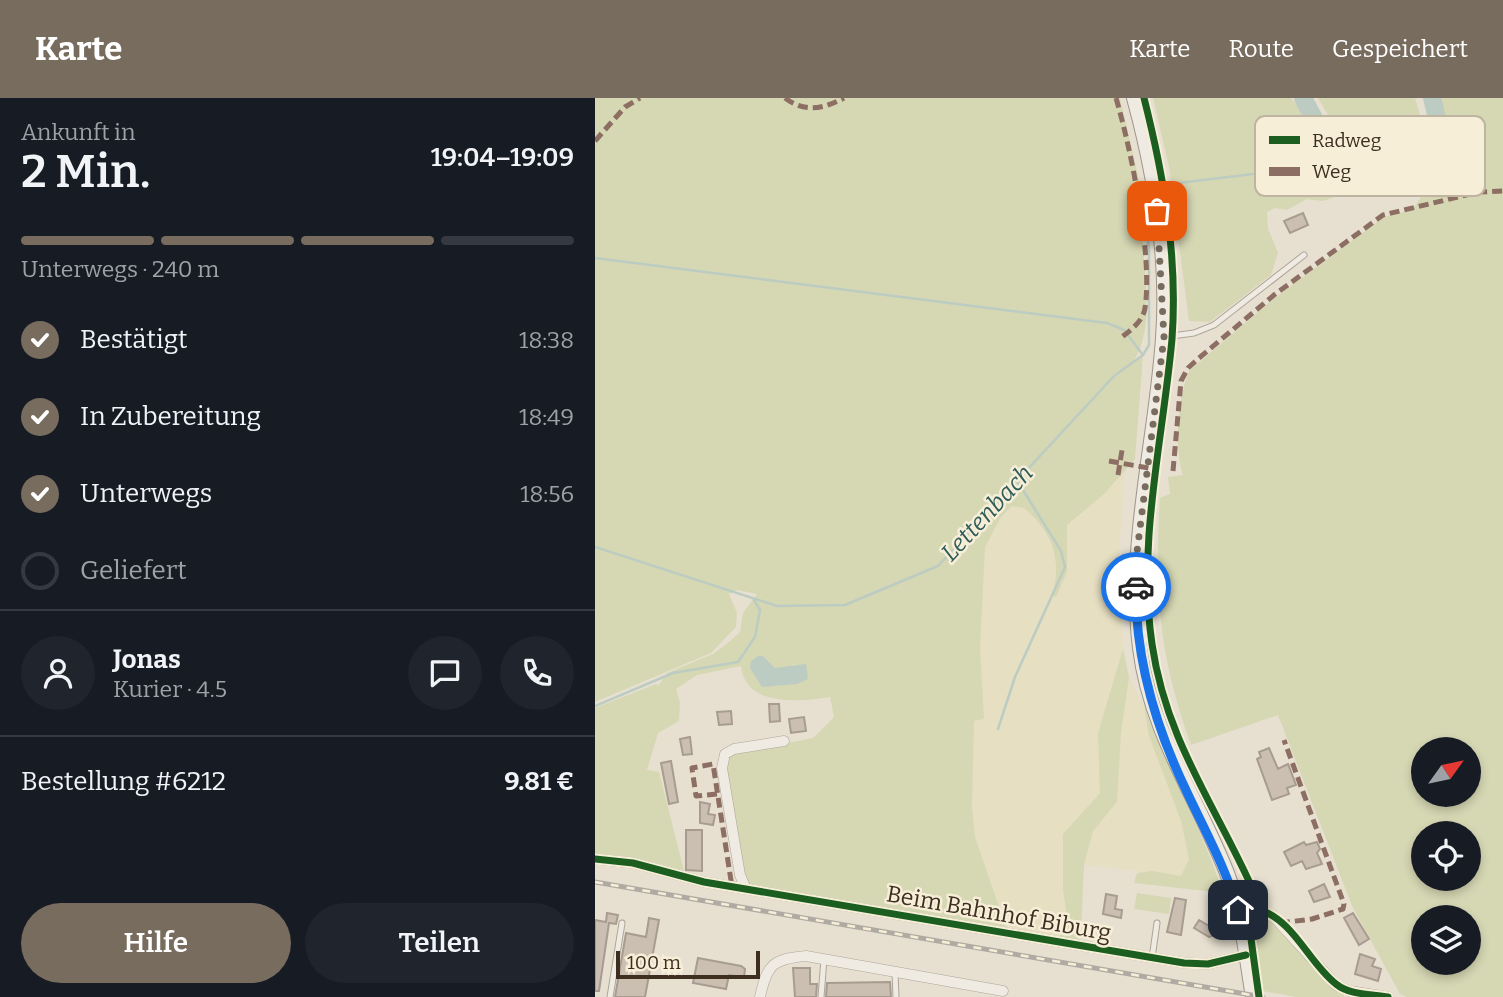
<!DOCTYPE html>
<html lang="de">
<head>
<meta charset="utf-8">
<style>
  body { margin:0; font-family:Bitter,serif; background:#20242c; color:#f1f3f6; height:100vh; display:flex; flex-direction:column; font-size:26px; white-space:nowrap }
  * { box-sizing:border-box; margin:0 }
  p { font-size:23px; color:#9ea1a6 }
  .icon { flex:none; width:38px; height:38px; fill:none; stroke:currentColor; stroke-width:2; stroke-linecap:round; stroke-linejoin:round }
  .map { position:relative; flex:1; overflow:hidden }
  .sheet { display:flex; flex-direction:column; background:#171b24; width:595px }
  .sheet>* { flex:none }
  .needle { width:46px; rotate:57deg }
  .fabs { position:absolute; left:816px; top:639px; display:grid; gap:14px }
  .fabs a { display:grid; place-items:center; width:70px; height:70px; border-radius:50%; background:#171b24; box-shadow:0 4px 10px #0003; font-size:35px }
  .scale { position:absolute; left:21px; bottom:18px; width:144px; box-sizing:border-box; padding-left:7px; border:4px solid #3d2e20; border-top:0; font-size:19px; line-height:24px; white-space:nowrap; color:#3d2e20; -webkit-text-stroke:5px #f7eed8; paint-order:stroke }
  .pin { position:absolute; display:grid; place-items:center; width:60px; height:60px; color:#fff; margin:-30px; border-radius:14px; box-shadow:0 4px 10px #0006 }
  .courier { position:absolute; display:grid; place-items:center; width:70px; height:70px; margin:-35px; border:5px solid #1a73e8; border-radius:50%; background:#fff; color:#222; box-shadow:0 2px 9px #0007 }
  .head em { font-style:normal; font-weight:600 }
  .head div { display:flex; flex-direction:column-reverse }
  .head { display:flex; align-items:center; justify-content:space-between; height:119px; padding:0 21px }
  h1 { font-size:46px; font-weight:600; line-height:52px }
  .bar { display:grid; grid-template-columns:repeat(4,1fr); gap:10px 7px; align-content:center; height:84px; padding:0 21px }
  .bar i { height:9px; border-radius:5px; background:#363941 }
  .bar .selected { background:#786c5e }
  .bar p { grid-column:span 4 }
  .line { display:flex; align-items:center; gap:18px; padding:0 21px; border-top:2px solid #363941 }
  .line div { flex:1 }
  .round { display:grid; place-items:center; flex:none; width:74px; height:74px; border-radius:37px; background:#20242c }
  ol { padding:0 21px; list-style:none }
  li { display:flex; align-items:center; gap:21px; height:77px }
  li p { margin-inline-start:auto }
  li .icon { padding:7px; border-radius:50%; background:#786c5e; color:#fff; stroke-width:4 }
  li:last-child { color:#9ea1a6 }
  li i { width:38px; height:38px; border:4px solid #363941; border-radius:50% }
  .primary-button { display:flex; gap:14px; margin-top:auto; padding:14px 21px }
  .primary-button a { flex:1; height:80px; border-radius:42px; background:#786c5e; color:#fff; font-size:28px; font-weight:600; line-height:80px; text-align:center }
  .primary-button a+a { background:#20242c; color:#f1f3f6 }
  header { display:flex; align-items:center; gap:42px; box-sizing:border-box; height:98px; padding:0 35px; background:#786c5e; color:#fff }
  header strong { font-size:33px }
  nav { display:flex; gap:38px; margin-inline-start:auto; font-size:24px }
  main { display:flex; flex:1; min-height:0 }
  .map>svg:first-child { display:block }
  .farmland { fill:#e6dfc2 }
  .green { fill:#d6d7b3; fill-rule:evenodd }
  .water { fill:#bcccc2 }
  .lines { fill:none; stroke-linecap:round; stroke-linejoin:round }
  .stream { stroke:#bcccc2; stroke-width:2.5 }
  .river { stroke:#bcccc2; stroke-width:18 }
  .building { fill:#cbbfb2; stroke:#a89c90; stroke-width:2 }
  .lane-casing { stroke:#ada599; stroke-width:7 }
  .street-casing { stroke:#ada599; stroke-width:11 }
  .secondary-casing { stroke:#9c958a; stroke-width:16 }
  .lane { stroke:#efebe3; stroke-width:5 }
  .street { stroke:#efebe3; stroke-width:10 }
  .secondary { stroke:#efebe3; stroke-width:14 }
  .rail-casing { stroke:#afaaa2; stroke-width:5 }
  .rail { stroke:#f7eed8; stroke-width:2.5; stroke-dasharray:8; stroke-linecap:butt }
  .quiet { stroke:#8d6e63; stroke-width:5; stroke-dasharray:10 5; stroke-linecap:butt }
  .cycleway-casing { stroke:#f7eed8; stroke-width:11 }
  .cycleway { stroke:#1b5e20; stroke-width:7 }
  .done { stroke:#786c5e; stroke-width:7; stroke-dasharray:0 12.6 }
  .route { stroke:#1a73e8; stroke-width:9 }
  .labels { text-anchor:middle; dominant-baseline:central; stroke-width:5; stroke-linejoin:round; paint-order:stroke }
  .street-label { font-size:23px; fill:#3d2e20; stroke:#f7eed8 }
  .water-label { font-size:24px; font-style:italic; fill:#2f5d5a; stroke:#f7eed8 }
  .key { fill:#f7eed8; stroke:#bfb4a1; stroke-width:2 }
  .key-label { font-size:19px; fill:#3d2e20 }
</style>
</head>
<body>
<header>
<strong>Karte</strong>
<nav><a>Karte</a><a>Route</a><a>Gespeichert</a></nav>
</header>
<main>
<section class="sheet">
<div class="head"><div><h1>2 Min.</h1><p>Ankunft in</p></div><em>19:04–19:09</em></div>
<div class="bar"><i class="selected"></i><i class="selected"></i><i class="selected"></i><i></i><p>Unterwegs · 240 m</p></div>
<ol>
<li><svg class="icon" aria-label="check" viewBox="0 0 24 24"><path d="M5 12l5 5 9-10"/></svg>Bestätigt<p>18:38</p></li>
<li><svg class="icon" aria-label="check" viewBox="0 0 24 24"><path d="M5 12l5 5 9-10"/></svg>In Zubereitung<p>18:49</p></li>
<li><svg class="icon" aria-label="check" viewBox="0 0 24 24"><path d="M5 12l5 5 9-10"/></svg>Unterwegs<p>18:56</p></li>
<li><i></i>Geliefert</li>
</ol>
<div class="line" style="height:126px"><a class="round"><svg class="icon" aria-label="person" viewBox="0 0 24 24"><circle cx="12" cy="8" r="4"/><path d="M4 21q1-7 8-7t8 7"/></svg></a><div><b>Jonas</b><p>Kurier · 4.5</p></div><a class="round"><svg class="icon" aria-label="chat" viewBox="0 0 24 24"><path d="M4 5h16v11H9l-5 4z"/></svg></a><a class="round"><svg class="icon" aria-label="phone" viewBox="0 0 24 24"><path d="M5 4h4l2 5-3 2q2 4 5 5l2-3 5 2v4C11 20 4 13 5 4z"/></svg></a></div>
<div class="line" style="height:91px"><div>Bestellung #6212</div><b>9.81 €</b></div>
<div class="primary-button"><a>Hilfe</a><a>Teilen</a></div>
</section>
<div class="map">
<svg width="908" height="899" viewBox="0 0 908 899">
  <rect width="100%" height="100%" fill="#e7e0d1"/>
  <path class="farmland" d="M530,373L524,455L528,551L503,635L505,695L468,736V792L473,819L464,841L411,829L380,739L377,708L379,623L389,621L385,550L390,449L406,419L417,408L429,409L447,430L461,456L464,470L457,497L472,474V427Z
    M534,579L549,608L554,638L586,723L594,761L586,778L489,767L498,733L522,704L526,635Z"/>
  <path class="green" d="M0,0H525L549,104C543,119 547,131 548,147C550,184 559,233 538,264L548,257L540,361L509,396L472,427V474L461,499L457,497C468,462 457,434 429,410L417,408L406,419L390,449L385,550L389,621L379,623L377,708L380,739L411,829L394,827L383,829L155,788C139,764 128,685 134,657L218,640L239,619L235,599C204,604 150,609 146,568L102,577L81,591L85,605L84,623L63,635L52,672L64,674L89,773L61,765L0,755V610L61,586L63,588L72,575L118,556L134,544L145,534L148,515L162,496L142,492L134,496L142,515L141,529L116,555L0,604ZM168,558L180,570H192L203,565L167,589Z
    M558,0H696L760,83L754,94L728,103L712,101L692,112L680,110L672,114L673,130L683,155L676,177L615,224L594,223L574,69Z
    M723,0H820L825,17L836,34C830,56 822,70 803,83L746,39Z
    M846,0H908V899H812L805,896L757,808L683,617L596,647C564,556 559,496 565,400L575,396L573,379L588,377C579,353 582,298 595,272L677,202L789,119L817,112L834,88L852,49ZM828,651H873V696H828ZM828,735H873V780H828ZM828,819H873V864H828Z
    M528,551L534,579L526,635L522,704L498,733L489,767L486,835L481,844L464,841L472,819L468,792V736L505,695L503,635Z
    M549,608C572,672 607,730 628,795L539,785L542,775L557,773L586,778L594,761L586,723L554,638Z
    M542,795L576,800L574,816L539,811Z
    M664,818L677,822L749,893V899H701L668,893L659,838Z"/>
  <path class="water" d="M163,558H168L180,570L211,566L213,581L202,586L167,589L155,570L156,563Z"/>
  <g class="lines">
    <path class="stream" d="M575,86L741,66L748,60
      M0,160L512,225L529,232L548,257
      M0,449L182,508L250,507L343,468L519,278L548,257L554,247V150L544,92
      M0,608L78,575L143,564L160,539L165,512L159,502
      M403,631L420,579L470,469L466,453L423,384"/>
    <path class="river" d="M708,0L729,39L767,77L808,90C845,63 849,43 837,0"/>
  </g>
  <path class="building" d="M708,115L713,127L695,135L689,123Z
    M174,606H184L185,623L175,624Z
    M136,613L137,626L124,627L122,614Z
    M209,619L211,633L196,635L194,621Z
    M95,639L97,656L88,657L85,641Z
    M674,650L683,671L693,666L701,687L692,690L694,696L677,702L662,661L666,659L664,654Z
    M76,663L83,704L74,706L66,665Z
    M105,704L115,706L113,716L120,717L118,727L105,725Z
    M91,732H107V773L91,772Z
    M709,744L711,747L722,744L725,751L722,755L727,766L711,771L707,763L696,768L689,754Z
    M729,786L735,799L719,804L714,793Z
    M511,796L522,798L520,811L527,812L526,820L508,816Z
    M580,800L591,802L586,837L572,834Z
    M12,815L23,817L21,826L14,825L4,893H0V822L11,824Z
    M758,815L774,841L764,847L749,820Z
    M54,820L64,822L50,899H20L31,835L51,839Z
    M604,822L626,835L614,839L599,830Z
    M765,856L780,861L777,868L786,871L783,883L760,876Z
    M103,860L146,868L150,871L149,879L134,877L131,891L98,885Z
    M198,870H215V886H222L221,899H200Z
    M295,884L296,899H231L232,885Z"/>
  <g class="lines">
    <defs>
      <path id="lane" d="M570,239L599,235L619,227L709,157
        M557,860L562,825
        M300,874L301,899
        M15,899L27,825
        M226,899L229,861"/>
      <path id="street" d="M0,761L38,765L109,784L589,865L613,866L651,857
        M151,791L145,777L127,670L130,656L139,651L189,643
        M643,812L663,811L678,818L741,887L754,893L793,899
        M165,899C172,867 177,861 211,858L408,893"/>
      <path id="secondary" d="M539,0C560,77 574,160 568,240C561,344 532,445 545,550C555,633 602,699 632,775C647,814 651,858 658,899"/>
    </defs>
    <use href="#lane" class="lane-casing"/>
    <use href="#street" class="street-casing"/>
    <use href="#secondary" class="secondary-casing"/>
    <use href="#lane" class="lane"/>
    <use href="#street" class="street"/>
    <use href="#secondary" class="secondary"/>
    <defs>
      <path id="rail" d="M0,784L668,899"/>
    </defs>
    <use href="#rail" class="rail-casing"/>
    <use href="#rail" class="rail"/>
    <path class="quiet" d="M190,0C210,15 228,11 249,0
      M521,0C536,51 558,158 550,210C548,223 537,231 527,239
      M0,43L30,9L45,0
      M514,363L565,372
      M578,373L586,283L593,270L604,260L679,197L788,117L884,94L908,93
      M523,377L527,352
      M122,696L101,698L97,670L118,666L137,789
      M685,825L717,821L748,811L749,806L689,642"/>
    <defs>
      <path id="cycleway" d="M549,0C569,79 583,159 577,241C568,341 542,445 557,546C571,643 621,708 659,794L663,811L656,841L664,899
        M0,761L38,765L109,784L589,865L613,866L651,857
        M663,811C699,822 713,864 741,886C754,897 776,896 793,899"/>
    </defs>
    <use href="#cycleway" class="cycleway-casing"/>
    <use href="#cycleway" class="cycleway"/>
  </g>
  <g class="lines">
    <path class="done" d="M541,489V462L569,239L562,113"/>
    <path class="route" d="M541,489C540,559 560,627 590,690C609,731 630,768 643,812"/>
  </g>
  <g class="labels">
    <g class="street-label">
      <text transform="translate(404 815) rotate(10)">Beim Bahnhof Biburg</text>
    </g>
    <g class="water-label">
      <text transform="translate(392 415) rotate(-47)">Lettenbach</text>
    </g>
  </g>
  <rect x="660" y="18" width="230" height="80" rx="10" class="key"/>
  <rect x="674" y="38" width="31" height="8" fill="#1b5e20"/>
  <rect x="674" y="69" width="31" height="9" fill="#8d6e63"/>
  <g class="key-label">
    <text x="717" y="49">Radweg</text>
    <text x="717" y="80">Weg</text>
  </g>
</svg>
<div class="fabs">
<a><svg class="needle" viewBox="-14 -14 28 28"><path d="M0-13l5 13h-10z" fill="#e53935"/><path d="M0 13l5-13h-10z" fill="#9ea1a6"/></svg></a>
<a><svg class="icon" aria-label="locate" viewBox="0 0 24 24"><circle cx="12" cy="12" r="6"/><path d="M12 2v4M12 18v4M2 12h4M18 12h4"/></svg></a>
<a><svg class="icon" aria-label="layers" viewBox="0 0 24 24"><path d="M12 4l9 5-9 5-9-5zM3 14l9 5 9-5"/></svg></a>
</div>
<div class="scale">100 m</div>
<div class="pin" style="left:562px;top:113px;background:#ea580c"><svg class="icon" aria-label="bag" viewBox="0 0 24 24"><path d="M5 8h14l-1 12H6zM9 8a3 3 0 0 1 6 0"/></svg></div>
<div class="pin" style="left:643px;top:812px;background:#1f2937"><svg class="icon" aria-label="home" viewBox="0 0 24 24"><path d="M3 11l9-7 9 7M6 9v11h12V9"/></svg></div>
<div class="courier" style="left:541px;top:489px"><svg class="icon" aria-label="car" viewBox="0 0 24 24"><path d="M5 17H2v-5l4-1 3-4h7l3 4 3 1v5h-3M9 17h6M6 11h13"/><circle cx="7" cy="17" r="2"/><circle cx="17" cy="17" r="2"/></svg></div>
</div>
</main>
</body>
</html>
